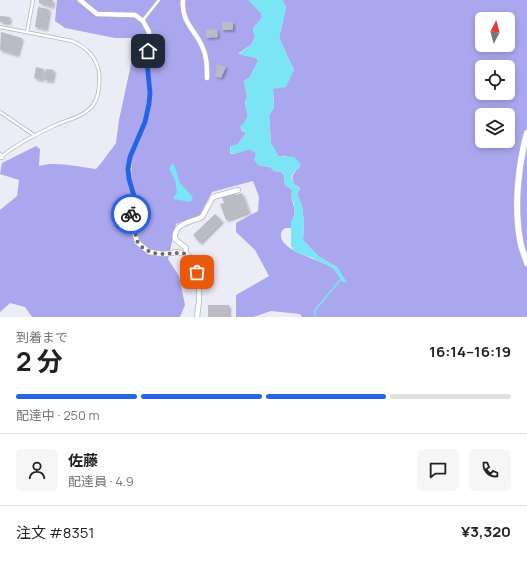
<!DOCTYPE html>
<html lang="ja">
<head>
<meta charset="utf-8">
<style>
  body { margin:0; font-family:Manrope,"Noto Sans JP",sans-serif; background:#f6f6f6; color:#222; height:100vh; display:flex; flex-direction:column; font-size:15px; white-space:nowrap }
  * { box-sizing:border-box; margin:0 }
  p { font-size:13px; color:#767676 }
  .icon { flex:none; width:22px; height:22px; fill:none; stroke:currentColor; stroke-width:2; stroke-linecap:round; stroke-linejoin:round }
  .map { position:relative; height:317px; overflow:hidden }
  .side { display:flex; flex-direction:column; background:#fff; flex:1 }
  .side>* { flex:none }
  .needle { width:26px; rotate:6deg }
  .tools { position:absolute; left:475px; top:12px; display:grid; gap:8px }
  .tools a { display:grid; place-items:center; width:40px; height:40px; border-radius:6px; background:#fff; box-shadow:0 2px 6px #0003; font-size:20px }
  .pin { position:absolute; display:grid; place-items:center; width:34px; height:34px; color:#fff; margin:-17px; border-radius:8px; box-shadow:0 2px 6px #0006 }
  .courier { position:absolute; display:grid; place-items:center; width:40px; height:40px; margin:-20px; border:3px solid #2563eb; border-radius:50%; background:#fff; color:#222; box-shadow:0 1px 5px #0007 }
  .headline em { font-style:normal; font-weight:700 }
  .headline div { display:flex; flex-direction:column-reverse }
  .headline { display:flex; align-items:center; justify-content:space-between; height:68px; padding:0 16px }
  h1 { font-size:26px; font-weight:700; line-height:30px }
  .bar { display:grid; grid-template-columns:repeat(4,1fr); gap:6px 4px; align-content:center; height:48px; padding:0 16px }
  .bar i { height:5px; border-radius:3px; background:#e0e0e0 }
  .bar .active { background:#2563eb }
  .bar p { grid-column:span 4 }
  .line { display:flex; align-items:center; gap:10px; padding:0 16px; border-top:1px solid #e0e0e0 }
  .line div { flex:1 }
  .round { display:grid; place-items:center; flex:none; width:42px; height:42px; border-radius:6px; background:#f6f6f6 }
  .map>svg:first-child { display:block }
  .forest { fill:#aaa7ee; fill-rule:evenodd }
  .water { fill:#7be4f5 }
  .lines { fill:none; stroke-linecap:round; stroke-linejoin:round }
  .stream { stroke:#7be4f5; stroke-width:1.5 }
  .building { fill:#bbbbc6; filter:url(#shadow) }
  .service-casing { stroke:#b5b5c0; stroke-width:4 }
  .minor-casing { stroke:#b5b5c0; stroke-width:6 }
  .tertiary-casing { stroke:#b5b5c0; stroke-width:8 }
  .service { stroke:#fff; stroke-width:2.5 }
  .minor { stroke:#fff; stroke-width:4.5 }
  .tertiary { stroke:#fff; stroke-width:6 }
  .done { stroke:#6a6a70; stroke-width:4; stroke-dasharray:0 7.2 }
  .route { stroke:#2563eb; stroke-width:5 }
</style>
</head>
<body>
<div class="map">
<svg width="527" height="317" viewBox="0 0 527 317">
  <defs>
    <filter id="shadow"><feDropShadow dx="2" dy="2" stdDeviation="1" flood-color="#0004"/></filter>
  </defs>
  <rect width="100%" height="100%" fill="#ececf7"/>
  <path class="forest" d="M57,0H249L261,13L262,18L254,27L253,30L255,37L251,45L239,53V54L256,58L258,61L250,77L244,81L247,97L245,103L248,116L241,130L246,133L238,144L230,147V153L233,154L250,149L256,153L258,165L270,167L274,171L281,172L284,175L285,185L292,190C292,193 291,197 292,200C293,205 296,209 294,216C293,220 291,222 291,228C286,228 282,228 281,234C279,251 322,260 333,268C337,272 340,277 342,281L346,282L337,267L318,256L303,240L304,222L302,206L297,194L300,188C289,183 291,173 300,167L286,156H278L271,143L269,116L274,107L273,89L294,70L279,38L286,7L282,0H527V317H302L300,314L271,311L253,317H236V295L269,276L255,250L236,232V223L258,211L259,197L253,181L212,192L199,216L176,224L168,259L179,276L185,305L180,317H32L25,307L10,303L0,312V210L17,196L19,180L0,174L2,163L36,146L40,149L39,166C57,161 77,167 96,169L102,162L116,143L119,120L133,55L131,38H115L65,28L55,21ZM482,19H508V45H482ZM482,67H508V93H482ZM482,115H508V141H482Z"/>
  <path class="water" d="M248,0H282L286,7L279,38L294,70L286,87L273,89L274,107L269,116L271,143L278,156L294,157L301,164C299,169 297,168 294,172C288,180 295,185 300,189L298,191L297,194L302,206L304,222L303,240L313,250L318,256L337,267L347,283L342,281L333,268L313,258L295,252L291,246V222L295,214L294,204L292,199V190L285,185L284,175L281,172L274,171L270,167L258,165L254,160L256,153L250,149L234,154L230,152L231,146L238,144L246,133L240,128L241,125L244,124L248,116L245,106L247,97L244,81L250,77L258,61L256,58L239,54L251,45L255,37L253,31L254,27L262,18L261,13Z
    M174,164L180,183L193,197L191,202L173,199L177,192L175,180L169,169L171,165Z"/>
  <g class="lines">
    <path class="stream" d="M315,317V310L341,279"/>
  </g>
  <path class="building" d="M39,0H53L52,8L50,6L39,3Z
    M38,7L49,9L46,29L35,27Z
    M0,16L10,17L9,23L0,22Z
    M222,22H233V30H222Z
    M217,29L218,37L206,38V30Z
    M1,32L22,38L17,55L0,50Z
    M217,64L226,67L221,78L215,76L217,69L215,68Z
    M36,67L44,69L42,80L34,78Z
    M46,69L54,70L52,81L44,80Z
    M235,193L236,195L242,193L249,212L226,220L220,204L224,203L222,197Z
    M215,214L222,221L200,243L193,235Z
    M208,305H229V317H208Z"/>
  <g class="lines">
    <defs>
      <path id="service" d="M143,20L159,0
        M0,27L72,41C86,47 96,56 99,72C100,83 100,95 93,105C84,117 69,119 56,125C37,134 16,144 0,158
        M27,32L33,0
        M0,112L34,135"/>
      <path id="minor" d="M80,0L97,14L135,15L143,21L149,32L147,62L150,93L149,104L145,122L130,157L129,169V179L134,196L131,219L137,242L149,252L163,254L178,252L186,254L192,259L197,273L199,284V301L197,317
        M183,0C181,21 194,29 202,46C207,56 207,67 207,78
        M0,155L2,157
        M186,254V248L175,239C173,223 192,222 202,217L213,197L238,190"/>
      <path id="tertiary" d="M527,133C518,166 514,206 520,240C521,248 525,256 527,263"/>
    </defs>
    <use href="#service" class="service-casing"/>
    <use href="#minor" class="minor-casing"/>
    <use href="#tertiary" class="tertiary-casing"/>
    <use href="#service" class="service"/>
    <use href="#minor" class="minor"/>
    <use href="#tertiary" class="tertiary"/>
  </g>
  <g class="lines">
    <path class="done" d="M131,214C130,221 133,226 135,232C136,235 136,239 137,241C142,250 155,255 164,254C185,252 190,250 197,272"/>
    <path class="route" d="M131,214L134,196L129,179L128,169L130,157L145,122L149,104L150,93L147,62L148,51"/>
  </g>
</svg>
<div class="tools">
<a><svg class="needle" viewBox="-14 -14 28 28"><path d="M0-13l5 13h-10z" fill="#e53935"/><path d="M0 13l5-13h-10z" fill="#767676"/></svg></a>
<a><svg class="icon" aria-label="locate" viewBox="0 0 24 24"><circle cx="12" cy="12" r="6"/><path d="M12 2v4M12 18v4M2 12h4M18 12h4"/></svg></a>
<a><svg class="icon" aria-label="layers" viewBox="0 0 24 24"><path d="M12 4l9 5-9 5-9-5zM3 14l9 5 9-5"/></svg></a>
</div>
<div class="pin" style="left:197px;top:272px;background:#ea580c"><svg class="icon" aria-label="bag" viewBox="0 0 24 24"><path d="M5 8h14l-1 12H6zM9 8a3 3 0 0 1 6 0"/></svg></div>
<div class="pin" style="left:148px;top:51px;background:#1f2937"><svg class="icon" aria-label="home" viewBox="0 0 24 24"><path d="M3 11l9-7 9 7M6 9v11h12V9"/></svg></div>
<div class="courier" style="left:131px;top:214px"><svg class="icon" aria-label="bike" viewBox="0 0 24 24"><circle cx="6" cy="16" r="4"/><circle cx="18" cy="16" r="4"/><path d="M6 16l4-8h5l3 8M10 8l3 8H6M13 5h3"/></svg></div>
</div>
<section class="side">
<div class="headline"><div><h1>2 分</h1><p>到着まで</p></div><em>16:14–16:19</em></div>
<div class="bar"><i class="active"></i><i class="active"></i><i class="active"></i><i></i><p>配達中 · 250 m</p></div>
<div class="line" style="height:72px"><a class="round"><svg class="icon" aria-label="person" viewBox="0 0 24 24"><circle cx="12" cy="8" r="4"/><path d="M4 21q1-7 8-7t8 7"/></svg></a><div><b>佐藤</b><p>配達員 · 4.9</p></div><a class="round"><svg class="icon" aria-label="chat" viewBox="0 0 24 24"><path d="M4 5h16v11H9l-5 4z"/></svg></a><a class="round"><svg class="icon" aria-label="phone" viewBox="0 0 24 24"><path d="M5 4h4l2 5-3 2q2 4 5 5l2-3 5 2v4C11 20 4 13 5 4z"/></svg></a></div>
<div class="line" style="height:52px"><div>注文 #8351</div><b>¥3,320</b></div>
</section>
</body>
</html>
